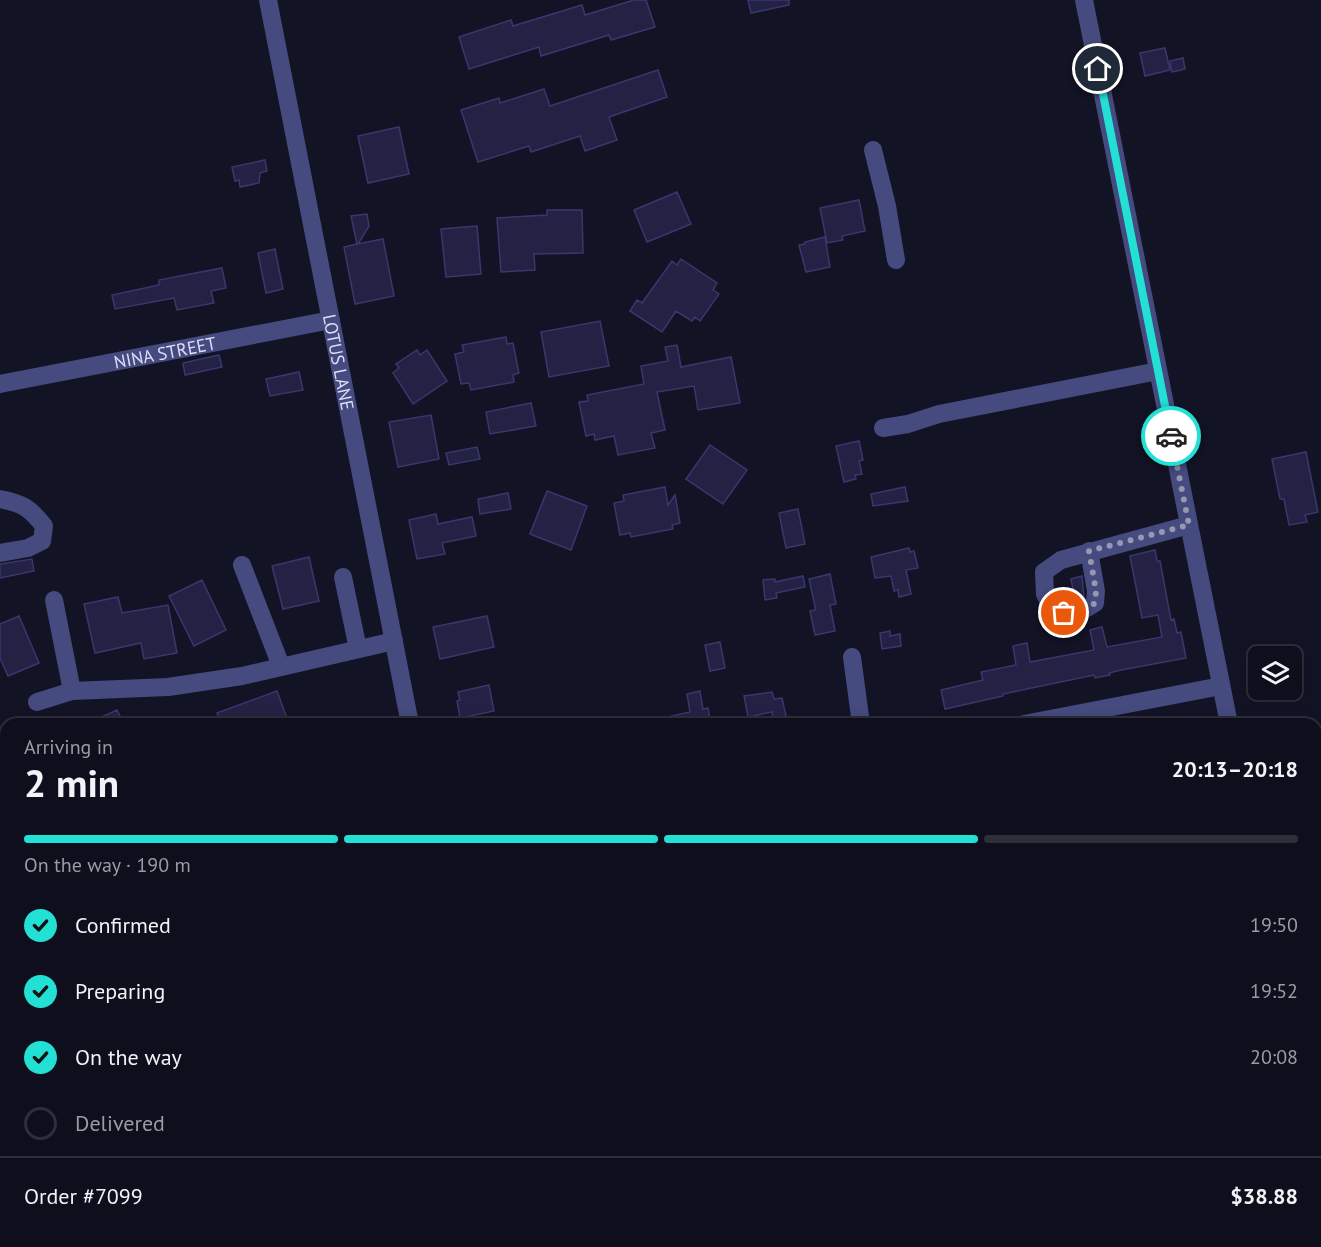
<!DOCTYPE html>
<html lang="en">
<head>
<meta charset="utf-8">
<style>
  body { margin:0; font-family:"PT Sans",sans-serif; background:#1c1c29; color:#f1f3f6; height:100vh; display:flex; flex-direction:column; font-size:22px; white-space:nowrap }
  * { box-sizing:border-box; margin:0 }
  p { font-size:20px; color:#9b9ca3 }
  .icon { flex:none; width:33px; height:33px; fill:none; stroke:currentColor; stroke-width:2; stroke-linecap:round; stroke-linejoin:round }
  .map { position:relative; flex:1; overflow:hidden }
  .panel { position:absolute; left:0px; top:718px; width:1322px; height:530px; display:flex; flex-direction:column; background:#0e0e1c; border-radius:18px 18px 0 0; box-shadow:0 3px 15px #0003,0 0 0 2px #2e2e3b }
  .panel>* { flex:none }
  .buttons { position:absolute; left:1248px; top:646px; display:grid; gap:12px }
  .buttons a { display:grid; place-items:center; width:54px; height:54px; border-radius:9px; background:#0e0e1c; box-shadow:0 3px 15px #0003,0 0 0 2px #2e2e3b; font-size:30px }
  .pin { position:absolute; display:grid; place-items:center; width:51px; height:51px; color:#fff; margin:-26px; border:3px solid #fff; border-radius:50%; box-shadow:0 2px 6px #0007 }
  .courier { position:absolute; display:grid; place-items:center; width:60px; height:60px; margin:-30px; border:4px solid #23e0d5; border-radius:50%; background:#fff; color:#222; box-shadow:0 2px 8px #0007 }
  .headline em { font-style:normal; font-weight:600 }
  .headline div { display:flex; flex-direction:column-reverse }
  .headline { display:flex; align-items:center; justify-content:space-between; height:102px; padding:0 24px }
  h1 { font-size:39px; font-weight:600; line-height:45px }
  .bar { display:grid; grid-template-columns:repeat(4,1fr); gap:9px 6px; align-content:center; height:72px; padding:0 24px }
  .bar i { height:8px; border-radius:4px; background:#2e2e3b }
  .bar .current { background:#23e0d5 }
  .bar p { grid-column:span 4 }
  .line { display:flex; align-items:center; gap:15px; padding:0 24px; border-top:2px solid #2e2e3b }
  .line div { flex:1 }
  ol { padding:0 24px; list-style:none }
  li { display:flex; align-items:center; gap:18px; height:66px }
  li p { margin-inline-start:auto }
  li .icon { padding:6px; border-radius:50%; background:#23e0d5; color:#111; stroke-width:4 }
  li:last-child { color:#9b9ca3 }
  li i { width:33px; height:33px; border:3px solid #2e2e3b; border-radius:50% }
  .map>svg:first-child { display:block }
  .building { fill:#232244; stroke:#39376d; stroke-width:1.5 }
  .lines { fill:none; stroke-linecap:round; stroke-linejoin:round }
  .minor { stroke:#454b7e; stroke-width:18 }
  .done { stroke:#9697b0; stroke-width:6; stroke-dasharray:0 10.8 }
  .route { stroke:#23e0d5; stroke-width:8 }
  .labels { text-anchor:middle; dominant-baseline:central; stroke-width:4.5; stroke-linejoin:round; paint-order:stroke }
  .street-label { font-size:18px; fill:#dcdefa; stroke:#131326 }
</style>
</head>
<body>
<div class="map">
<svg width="1321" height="1247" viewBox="0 0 1321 1247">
  <rect width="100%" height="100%" fill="#131326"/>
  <path class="building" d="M634,0H646L655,27L611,40L609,35L541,56L539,47L469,69L459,37L511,20L513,26L582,5L585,15Z
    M748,0H789V5L751,13Z
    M1165,48L1170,70L1145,76L1140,53Z
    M1183,58L1185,69L1172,72L1170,61Z
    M658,70L667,97L609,117L617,140L585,151L580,136L531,152L529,146L478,162L461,110L499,98L500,103L544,89L550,106Z
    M399,127L409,174L368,183L358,136Z
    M265,160L267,171L260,173L259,183L240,187L239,180L235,181L232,167Z
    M677,192L691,224L647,242L634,210Z
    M859,200L865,231L842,236L843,240L827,243L820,208Z
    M547,210H582L583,253L534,254L535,270L501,272L497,218L547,215Z
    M367,214L369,226L358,244L383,239L394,296L355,304L344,247L357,244L351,216Z
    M477,226L481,274L446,277L441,229Z
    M825,237L830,267L806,272L799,245L805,244V242Z
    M275,249L283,289L266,293L258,253Z
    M681,259L717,283L713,290L719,294L700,321L695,317L692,321L676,311L662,332L630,311L637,300L642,303L672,261L677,265Z
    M222,268L226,288L211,291L214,303L177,310L174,298L115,309L112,295L159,285V280Z
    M600,321L609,366L549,377L541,332Z
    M506,337L507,344L513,343L519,373L513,375L514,382L471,390L469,383L461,384L455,354L464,352L462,345Z
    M677,345L681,367L731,357L740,403L698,410L694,386L657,392L665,430L651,433L655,448L618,455L614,436L595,440L594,434L586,436L579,402L588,401L587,395L644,384L641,366L668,361L665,347Z
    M417,350L420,355L427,350L447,381L413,404L393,373L399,368L396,364Z
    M219,355L222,367L185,375L183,363Z
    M299,372L303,390L270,396L266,379Z
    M531,403L536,426L490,434L486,412Z
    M431,415L439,459L398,467L389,422Z
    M859,441L863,460L859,461L862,474L855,475L856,479L844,482L836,446Z
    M710,445L747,470L723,504L686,479Z
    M477,447L480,459L449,465L446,453Z
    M1306,452L1318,512L1305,515L1307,522L1289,525L1284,499H1280L1272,459Z
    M665,487L668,505L675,495L680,523L672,525L673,529L631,537L630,533L620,535L614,503L624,501L623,495Z
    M905,487L908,501L873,506L871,494Z
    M547,491L587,506L571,550L530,534Z
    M508,493L511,509L480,514L478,499Z
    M798,509L805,544L786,548L779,513Z
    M436,514L438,524L472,517L476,536L442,543L445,554L417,559L409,520Z
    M909,548L910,552L914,551L918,568L906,570L911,594L899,597L898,590L894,591L891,576L875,578L871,557Z
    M1155,550L1157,561H1160L1171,620L1174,619L1177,633L1181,632L1186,658L1121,670L1109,673L1110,675L1095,678L1094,675L1003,694V696L945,709L941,690L983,680L981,672L1016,665L1013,646L1027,643L1030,662L1094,650L1090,630L1102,627L1107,647L1162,637L1158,615L1142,618L1130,556Z
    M309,557L319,601L283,609L272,566Z
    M32,559L34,571L0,578V564Z
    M830,574L836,604L830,605L835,631L815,635L810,611L815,610V606L809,579Z
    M803,576L805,587L776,593L777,598L765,600L763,580L775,579V582Z
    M1082,576L1084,597L1075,601L1071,579Z
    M202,580L226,630L194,646L169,596Z
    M118,597L122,613L168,605L177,653L144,659L141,643L95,653L84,604Z
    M19,616L39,663L8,676L0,658V624Z
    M487,616L494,647L440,659L433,627Z
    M890,631V636L900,634L901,646L882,649L880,633Z
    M720,642L725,668L710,671L705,645Z
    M489,685L494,711L460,718L457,701L460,700L458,692Z
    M277,691L289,724H221L217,713Z
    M700,691L703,709L708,708L711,724H654V720L690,712L687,694Z
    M772,692L774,699L782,698L786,716L773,719L772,712L748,717L744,696Z
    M117,710L124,724H86Z"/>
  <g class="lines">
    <g class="minor">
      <path id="s1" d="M268,0L410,724"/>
      <path d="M1084,0L1229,724"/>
      <path d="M873,150L887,206L896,260"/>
      <path id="s2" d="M0,384L331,320"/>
      <path d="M883,428L908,424L939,414L1158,371"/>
      <path d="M0,499C22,503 30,508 44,526L42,541L28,548L0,553"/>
      <path d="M1089,551L1096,591L1095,603C1078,615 1069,615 1051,607L1045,594L1044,572L1061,560L1189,525"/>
      <path d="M242,565L281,666"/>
      <path d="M343,577L358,649"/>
      <path d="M54,600L72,691"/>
      <path d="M852,657L861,724"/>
      <path d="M37,702L72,691L168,687L242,676L394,641"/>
      <path d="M1024,724L1221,686"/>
      <path d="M0,917L6,947"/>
      <path d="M0,991L6,988"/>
      <path d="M1316,1167L1321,1195"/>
      <path d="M287,1242L288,1247"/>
      <path d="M512,1242L513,1247"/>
      <path d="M871,1247L897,1242"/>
    </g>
  </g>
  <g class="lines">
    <path class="done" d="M1064,613L1083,612L1095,603L1096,591L1089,551L1189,525L1171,436"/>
    <path class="route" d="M1098,69L1171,436"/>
  </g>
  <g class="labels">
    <g class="street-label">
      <text stroke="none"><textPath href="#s2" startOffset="168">NINA STREET</textPath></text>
      <text stroke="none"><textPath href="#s1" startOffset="369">LOTUS LANE</textPath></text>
    </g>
  </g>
</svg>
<div class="buttons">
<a><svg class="icon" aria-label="layers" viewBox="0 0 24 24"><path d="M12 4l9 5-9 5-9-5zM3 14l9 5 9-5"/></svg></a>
</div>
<div class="pin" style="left:1064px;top:613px;background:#ea580c"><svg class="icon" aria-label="bag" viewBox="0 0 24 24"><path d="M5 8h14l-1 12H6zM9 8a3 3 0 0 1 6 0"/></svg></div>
<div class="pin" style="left:1098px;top:69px;background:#1f2937"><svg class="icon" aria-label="home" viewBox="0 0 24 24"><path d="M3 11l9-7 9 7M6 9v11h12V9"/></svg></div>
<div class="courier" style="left:1171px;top:436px"><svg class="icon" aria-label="car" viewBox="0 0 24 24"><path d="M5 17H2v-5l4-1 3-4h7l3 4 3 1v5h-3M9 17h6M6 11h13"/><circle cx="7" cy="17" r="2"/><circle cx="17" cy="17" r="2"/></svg></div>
<section class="panel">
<div class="headline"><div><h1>2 min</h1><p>Arriving in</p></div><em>20:13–20:18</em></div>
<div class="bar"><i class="current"></i><i class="current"></i><i class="current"></i><i></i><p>On the way · 190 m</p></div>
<ol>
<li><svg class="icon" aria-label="check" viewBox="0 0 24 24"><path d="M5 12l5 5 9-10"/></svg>Confirmed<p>19:50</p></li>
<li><svg class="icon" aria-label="check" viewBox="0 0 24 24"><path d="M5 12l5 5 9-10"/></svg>Preparing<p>19:52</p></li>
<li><svg class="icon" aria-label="check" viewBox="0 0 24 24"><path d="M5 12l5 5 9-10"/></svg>On the way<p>20:08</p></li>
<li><i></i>Delivered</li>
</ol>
<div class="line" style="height:78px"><div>Order #7099</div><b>$38.88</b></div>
</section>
</div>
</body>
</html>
